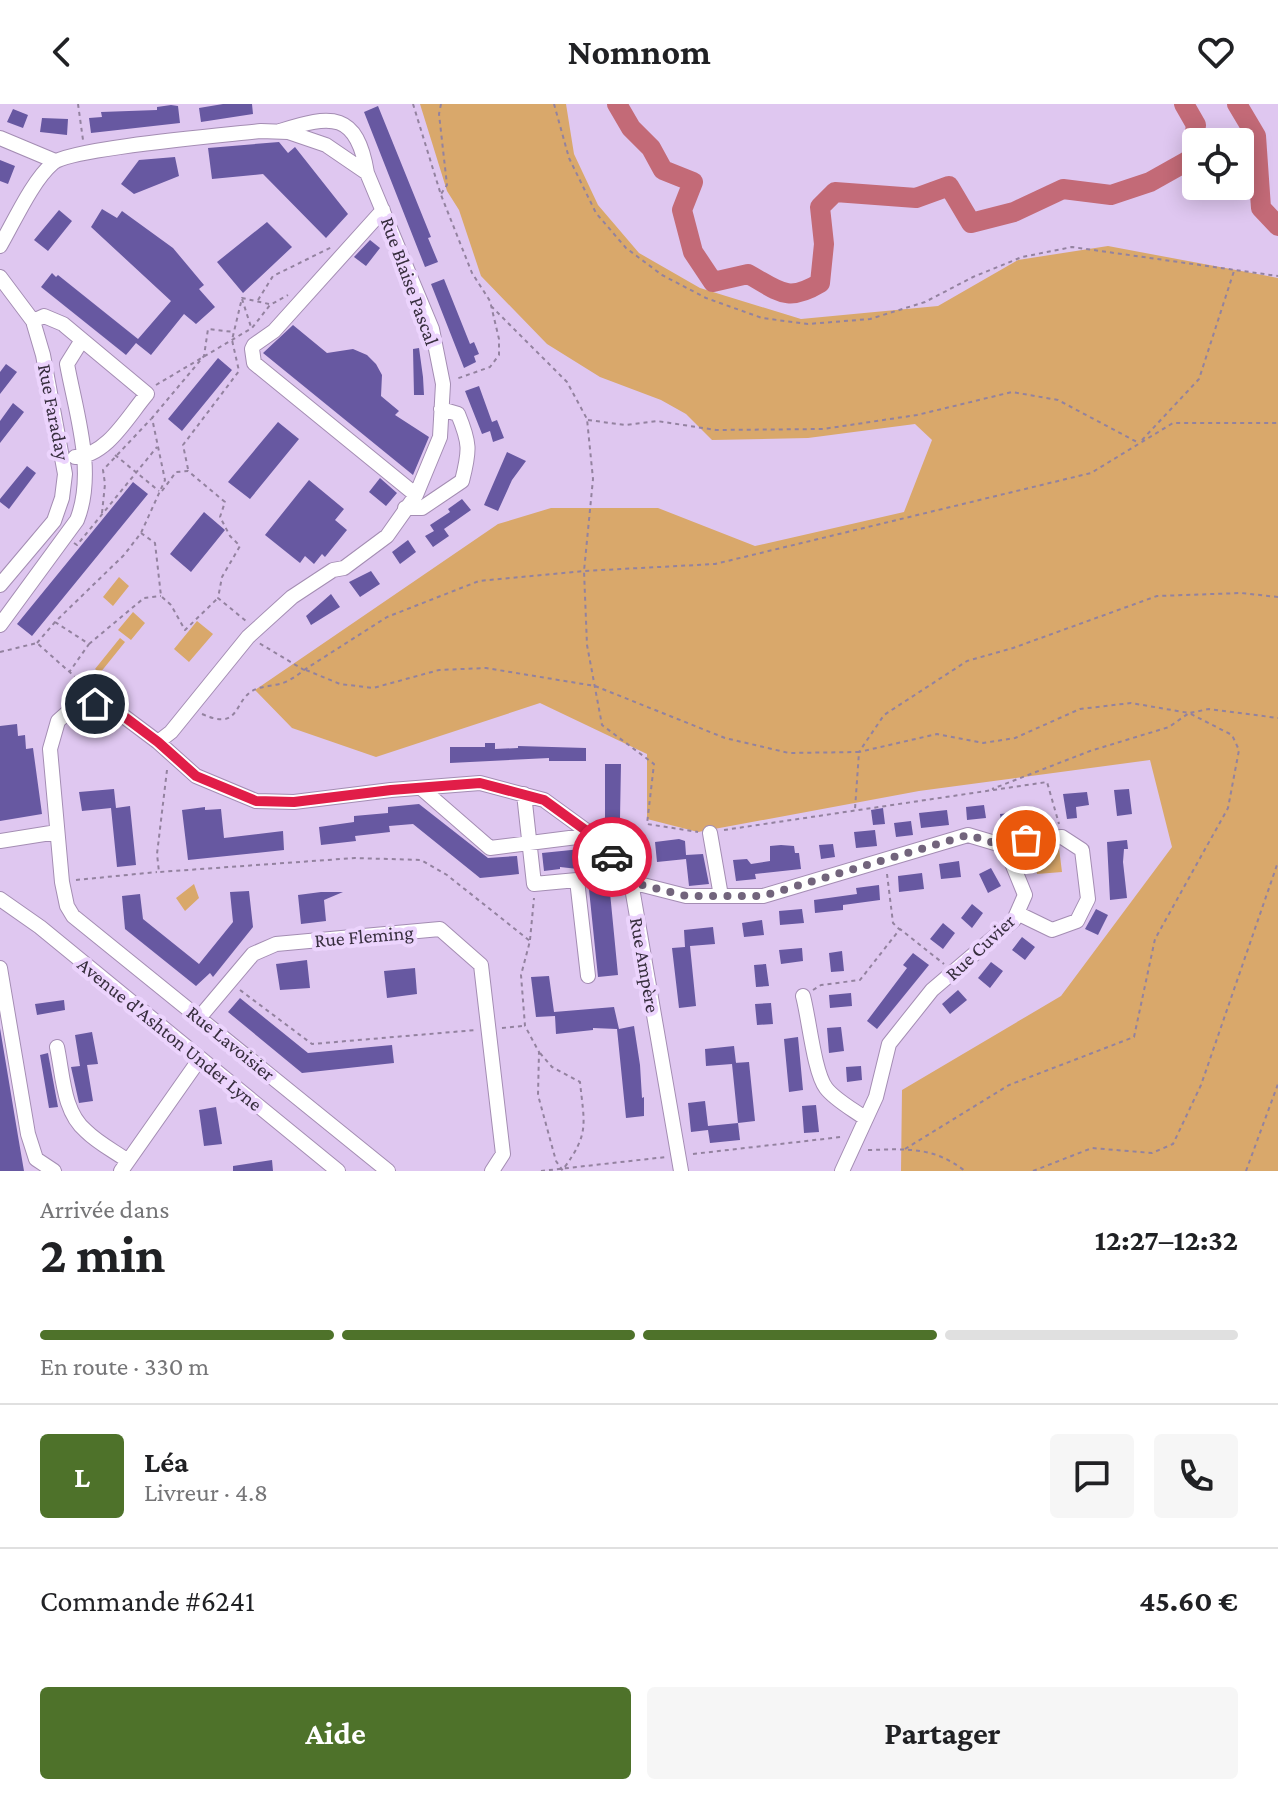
<!DOCTYPE html>
<html lang="fr">
<head>
<meta charset="utf-8">
<style>
  body { margin:0; font-family:"Crimson Pro",serif; background:#f6f6f6; color:#202124; height:100vh; display:flex; flex-direction:column; font-size:30px; white-space:nowrap }
  * { box-sizing:border-box; margin:0 }
  p { font-size:26px; color:#757577 }
  .icon { flex:none; width:44px; height:44px; fill:none; stroke:currentColor; stroke-width:2; stroke-linecap:round; stroke-linejoin:round }
  .map { position:relative; height:1067px; overflow:hidden }
  .side { display:flex; flex-direction:column; background:#fff; flex:1 }
  .side>* { flex:none }
  .buttons { position:absolute; left:1182px; top:24px; display:grid; gap:16px }
  .buttons a { display:grid; place-items:center; width:72px; height:72px; border-radius:8px; background:#fff; box-shadow:0 4px 20px #0003; font-size:40px }
  .pin { position:absolute; display:grid; place-items:center; width:68px; height:68px; color:#fff; margin:-34px; border:4px solid #fff; border-radius:50%; box-shadow:0 2px 8px #0007 }
  .courier { position:absolute; display:grid; place-items:center; width:80px; height:80px; margin:-40px; border:6px solid #e11d48; border-radius:50%; background:#fff; color:#222; box-shadow:0 2px 10px #0007 }
  .summary em { font-style:normal; font-weight:700 }
  .summary div { display:flex; flex-direction:column-reverse }
  .summary { display:flex; align-items:center; justify-content:space-between; height:136px; padding:0 40px }
  h1 { font-size:52px; font-weight:700; line-height:60px }
  .bar { display:grid; grid-template-columns:repeat(4,1fr); gap:12px 8px; align-content:center; height:96px; padding:0 40px }
  .bar i { height:10px; border-radius:6px; background:#e0e0e0 }
  .bar .on { background:#4e722a }
  .bar p { grid-column:span 4 }
  .line { display:flex; align-items:center; gap:20px; padding:0 40px; border-top:2px solid #e0e0e0 }
  .line div { flex:1 }
  .round { display:grid; place-items:center; flex:none; width:84px; height:84px; border-radius:8px; background:#f6f6f6 }
  .primary-button { display:flex; gap:16px; margin-top:auto; padding:16px 40px }
  .primary-button a { flex:1; height:92px; border-radius:8px; background:#4e722a; color:#fff; font-size:32px; font-weight:700; line-height:92px; text-align:center }
  .primary-button a+a { background:#f6f6f6; color:#202124 }
  header { display:flex; justify-content:space-between; align-items:center; height:104px; padding:0 40px; background:#fff; font-size:36px; font-weight:700 }
  .map>svg:first-child { display:block }
  .green { fill:#d9a86b }
  .lines { fill:none; stroke-linecap:round; stroke-linejoin:round }
  .river { stroke:#c36a77; stroke-width:20 }
  .building { fill:#6758a1 }
  .minor-casing { stroke:#a48db3; stroke-width:16 }
  .path { stroke:#93829f; stroke-width:2; stroke-dasharray:4 4; stroke-linecap:butt }
  .minor { stroke:#fff; stroke-width:14 }
  .done { stroke:#72647c; stroke-width:8; stroke-dasharray:0 14.4 }
  .route { stroke:#e11d48; stroke-width:10 }
  .labels { text-anchor:middle; dominant-baseline:central; stroke-width:8; stroke-linejoin:round; paint-order:stroke }
  .street-label { font-size:20px; fill:#372e3e; stroke:#ecd4fd }
</style>
</head>
<body>
<header><svg class="icon" aria-label="back" viewBox="0 0 24 24"><path d="M15 5l-7 7 7 7"/></svg>Nomnom<svg class="icon" aria-label="heart" viewBox="0 0 24 24"><path d="M12 20l-8-8c-3-5 5-10 8-4 3-6 11-1 8 4z"/></svg></header>
<div class="map">
<svg width="1278" height="1067" viewBox="0 0 1278 1067">
  <rect width="100%" height="100%" fill="#dfc7f0"/>
  <path class="green" d="M420,0H566L574,50L598,101L639,149L700,184L801,215L938,202L1018,156L1108,142L1278,174V1067H901L902,986L1061,892L1172,743L1150,656L919,687L698,728L647,715V650L540,599L376,653L292,624L255,586L498,420L551,404H658L755,442L904,408L932,336L915,320L808,334L712,336L686,310L661,296L600,273L547,240L481,172L459,106L447,87Z
    M119,473L129,482L113,502L103,493Z
    M133,508L145,519L131,536L118,526Z
    M197,517L213,530L189,558L174,545Z
    M120,534L125,538L100,569L95,565Z
    M1059,744L1062,768L1037,770L1035,746Z
    M194,780L199,794L185,807L176,794Z"/>
  <g class="lines">
    <path class="river" d="M617,0L631,24L651,44L663,66L693,78L682,106L693,148L713,178L748,170C779,187 787,199 820,179L824,140L820,103L835,88L916,94L949,82L971,119L1014,108L1063,85L1111,91L1150,78L1191,55L1196,21L1184,0
      M1237,0L1256,32L1261,104L1278,122"/>
  </g>
  <path class="building" d="M223,0H252L253,10L201,18L199,4Z
    M171,1L178,2L180,19L91,29L89,14L102,13L101,8L157,6V3Z
    M378,2L431,133L428,134L438,158L425,163L364,8Z
    M13,5L28,11L23,24L7,18Z
    M42,14L68,15L67,31L40,28Z
    M279,38L288,49L295,43L348,110L326,134L263,70L212,75L208,44Z
    M175,53L179,72L134,90L121,80L139,56Z
    M0,56L15,62L8,80L0,77Z
    M102,105L117,114L122,107L173,144L204,181L199,185L215,203L196,220L184,210L151,251L136,239L126,251L41,183L52,169L56,173L58,171L138,235L171,197L91,123Z
    M59,106L72,117L48,147L34,136Z
    M267,118L292,143L243,189L217,158Z
    M370,136L380,144L366,162L354,153Z
    M444,175L470,240L474,238L479,250L474,252L476,258L464,264L431,180Z
    M293,221L327,249L353,245L367,251L376,260L382,271L381,292L399,307L395,311L429,333L413,371L263,249Z
    M419,244L423,273L424,291H414L413,245Z
    M218,254L232,266L182,327L168,315Z
    M6,260L17,268L0,290V268Z
    M479,282L492,318L497,316L504,334L493,338L490,327L482,330L465,287Z
    M13,299L24,308L0,339V317Z
    M278,318L299,335L250,395L228,378Z
    M507,348L526,357L512,376L498,407L484,401Z
    M27,362L36,369L9,405L0,398V395Z
    M380,374L397,389L386,402L369,388Z
    M309,376L344,405L335,416L347,426L325,453L322,450L314,460L305,452L300,459L265,431Z
    M133,378L148,390L32,532L17,520Z
    M462,395L471,406L444,425L449,432L433,443L425,432L434,427L430,421L450,408L448,405Z
    M204,408L225,426L191,468L170,450Z
    M408,436L416,448L400,460L392,448Z
    M371,467L380,480L360,493L349,478Z
    M331,490L340,503L311,521L306,512Z
    M17,620L18,632L25,631L26,645L33,644L42,710L0,717V622Z
    M485,639H495V645L518,644V642L586,644V657H549V654L450,659V643H485Z
    M605,660H621L620,714H605Z
    M114,685L116,704L130,702L136,761L117,763L111,704L82,707L79,688Z
    M1129,685L1132,710L1117,712L1114,686Z
    M1087,688L1089,701L1076,703L1077,714L1067,715L1063,690Z
    M419,700L488,754L517,752L519,770L480,774L413,720L389,722L390,728L355,732L356,737L321,741L319,723L354,718V712L388,709V703Z
    M984,701L986,714L967,716L966,703Z
    M205,703V706L221,705L224,734L283,727L284,746L188,756L182,706Z
    M883,704L885,720L873,721L871,706Z
    M947,706L949,721L921,724L919,709Z
    M1032,707L1033,721L1002,724L1000,710Z
    M911,717L913,731L896,733L894,719Z
    M875,726L877,742L856,744L854,728Z
    M679,735L685,737L686,751L703,750L709,780L689,782L686,755L657,758L655,738Z
    M1127,736L1128,745H1124L1123,758L1127,794L1110,796L1107,738Z
    M833,740L835,753L821,755L819,741Z
    M781,741L794,742L795,749H799L801,765L755,770L756,775L736,777L733,756L747,755L751,760L770,757V742Z
    M581,745L587,765L606,764L608,768L618,871L598,873L587,766L560,763V765L544,767L542,749Z
    M959,757L961,773L941,775L939,760Z
    M991,764L1001,782L988,789L979,770Z
    M922,769L924,785L899,788L898,772Z
    M879,781L880,796L843,801V806L815,809L814,796L857,790L856,784Z
    M249,787L253,823L213,873L210,869L196,882L125,825L122,792L140,790L143,815L199,860L233,818L230,788Z
    M321,788H343L324,796L326,817L301,820L298,791Z
    M972,800L983,809L972,824L961,814Z
    M802,805L804,819L780,821L779,807Z
    M1096,805L1108,811L1098,831L1085,825Z
    M762,816L764,831L744,833L742,819Z
    M943,819L955,829L943,845L930,835Z
    M713,823L715,840L690,842L696,902L679,904L672,844L685,843L684,826Z
    M1022,833L1035,843L1025,856L1012,846Z
    M802,844L803,857L781,860L779,846Z
    M842,847L844,867L831,868L829,849Z
    M913,849L929,861L877,925L867,917L907,864L903,861Z
    M307,856L310,884L280,886L276,860Z
    M991,858L1003,867L990,884L978,874Z
    M766,860L769,882L756,883L754,861Z
    M415,864L417,890L387,894L384,867Z
    M549,872L554,908L614,903L619,925L634,922L640,961L642,994L644,993V1012L626,1014L617,925L593,924V926L556,930L555,912L536,913L531,873Z
    M958,886L967,896L950,910L942,900Z
    M851,889L852,902L830,904L829,891Z
    M240,894L308,949L392,941L394,959L302,969L228,908Z
    M64,896L65,906L37,911L35,900Z
    M771,899L773,920L757,921L755,900Z
    M841,923L844,947L829,949L827,924Z
    M0,924L18,1032L24,1067H0Z
    M92,928L98,960L87,961L93,997L79,999L71,963L80,962L75,931Z
    M798,933L803,986L789,988L784,935Z
    M734,942L736,959H734L749,958L755,1017L738,1019L732,960L706,962L705,945Z
    M48,949L58,1003L49,1004L40,951Z
    M861,962L862,976L847,978L846,963Z
    M705,997L708,1022L738,1019L740,1036L710,1039L708,1026L691,1028L688,999Z
    M816,1001L819,1028L804,1029L802,1002Z
    M216,1003L222,1040L204,1042L199,1006Z
    M272,1056L273,1067H233V1062Z"/>
  <g class="lines">
    <defs>
      <path id="minor" d="M280,27C332,10 357,8 367,69
        M0,34L55,57
        M383,106L274,227L254,241L252,245L254,259L416,391
        M0,142C14,118 32,77 53,59C71,44 227,31 261,27L288,28L326,41L367,69L432,225L443,280L440,333L416,391L387,432L344,464L333,466L292,493L248,533L171,628L158,638
        M0,173L33,217L43,251L65,370L62,394L54,417L0,481
        M33,217L44,212L63,220L147,290C128,312 107,352 75,353
        M405,404H422L462,377C470,346 470,339 458,310L441,305
        M0,521L77,416C96,368 76,309 67,260L82,236
        M421,684L490,744L593,731
        M524,690L534,780L577,776L588,872
        M710,729L721,792
        M0,737L57,728
        M1005,742L1026,736L1062,733L1082,746L1088,795L1077,817L1052,826L1017,809
        M631,778L686,792H763L968,731L1005,742L1025,791L1014,816L932,886L889,940L876,993L842,1067
        M0,795L40,823L338,1067
        M0,864L28,1030L36,1055L54,1067
        M803,892C809,914 814,968 826,984C835,996 854,1006 866,1015
        M199,914L253,850L276,840L440,825L481,861L503,1050L492,1067
        M57,943C63,971 63,1008 86,1027C98,1039 114,1047 128,1057
        M121,1067L199,956
        M388,1067L73,812L67,802L62,778L50,645L58,617L67,609L81,603L95,600L118,608L158,638L196,672L256,697L294,698L391,686L480,679L544,696L599,736L631,778L681,1067"/>
    </defs>
    <use href="#minor" class="minor-casing"/>
    <path class="path" d="M78,0L83,36
      M413,0L441,91L472,169L490,197L499,235V251L490,263L456,275
      M441,0L439,10L447,81L441,90
      M554,0L569,54L596,109L626,144L662,171L706,194L762,214L808,220L870,215L925,198L973,173L1022,153L1072,143L1278,172
      M242,195L251,223
      M258,196L273,172L332,143
      M491,202L567,278L587,315L593,375L584,467L587,541L602,621L654,660L647,720L698,728
      M156,281L252,224L270,201L288,191
      M588,316L625,321L657,317L716,326L823,325L917,311L1012,288L1058,296L1137,338
      M1142,336L1199,275L1234,167
      M115,351L159,387
      M188,365L183,341L239,267L232,236L242,194L269,200
      M162,387L176,368L188,367L225,398L220,413L230,432L240,442L222,473L218,494L246,517
      M102,409L105,380L103,366L151,315
      M141,429L155,439L161,492L171,501L185,526L217,495
      M74,439L77,441L157,343
      M1278,493L1241,489L1157,492L1013,544L967,557L884,611L859,648L937,630L983,639L1015,634L1080,605L1131,599L1189,609L1209,605L1278,614
      M55,518L89,540L70,567
      M37,539L55,518L124,451L141,429L165,376L152,314L204,252L208,225L234,228
      M89,540L144,494L161,492
      M0,548L37,539L91,587
      M304,566L387,513L479,477L584,467L715,460L1091,369L1173,319H1278
      M306,566L340,580L373,584L439,566L486,564L595,582L725,634L789,649L859,648L855,705
      M202,610C240,627 233,599 252,587C260,582 274,582 283,579C291,576 298,571 304,566L259,539
      M167,666L157,750L159,768L355,754L421,756L447,771L530,837L521,871L525,922L539,948L538,991L556,1057L563,1067
      M724,726L1047,678L1059,720
      M887,770L893,819L899,825
      M76,776L157,768
      M530,836L534,794
      M240,886L312,940L476,926
      M813,886L821,881L860,876L900,825L944,860
      M502,924L523,922
      M540,949L552,963L580,978C584,1019 590,1029 564,1064
      M905,1045L1009,981L1134,933L1155,835L1228,704L1239,646L1232,631L1189,609L1169,623L1090,647L992,685
      M868,1046C906,1045 933,1042 965,1067
      M693,1050L841,1033
      M541,1067L666,1053
      M1033,1067L1092,1044L1152,1049L1173,1040L1201,981L1278,758
      M1246,1067L1278,980"/>
    <use href="#minor" class="minor"/>
  </g>
  <g class="lines">
    <path class="done" d="M612,753L631,778L686,792H763L968,731L1005,742L1026,736"/>
    <path class="route" d="M95,600L118,608L158,638L196,672L256,697L294,698L391,686L480,679L544,696L599,736L612,753"/>
  </g>
  <g class="labels">
    <g class="street-label">
      <text transform="translate(410 177) rotate(70)">Rue Blaise Pascal</text>
      <text transform="translate(54 308) rotate(79)">Rue Faraday</text>
      <text transform="translate(364 832) rotate(-5)">Rue Fleming</text>
      <text transform="translate(980 843) rotate(-43)">Rue Cuvier</text>
      <text transform="translate(645 861) rotate(80)">Rue Ampère</text>
      <text transform="translate(170 930) rotate(39)">Avenue d'Ashton Under Lyne</text>
      <text transform="translate(231 939) rotate(39)">Rue Lavoisier</text>
    </g>
  </g>
</svg>
<div class="buttons">
<a><svg class="icon" aria-label="locate" viewBox="0 0 24 24"><circle cx="12" cy="12" r="6"/><path d="M12 2v4M12 18v4M2 12h4M18 12h4"/></svg></a>
</div>
<div class="pin" style="left:1026px;top:736px;background:#ea580c"><svg class="icon" aria-label="bag" viewBox="0 0 24 24"><path d="M5 8h14l-1 12H6zM9 8a3 3 0 0 1 6 0"/></svg></div>
<div class="pin" style="left:95px;top:600px;background:#1f2937"><svg class="icon" aria-label="home" viewBox="0 0 24 24"><path d="M3 11l9-7 9 7M6 9v11h12V9"/></svg></div>
<div class="courier" style="left:612px;top:753px"><svg class="icon" aria-label="car" viewBox="0 0 24 24"><path d="M5 17H2v-5l4-1 3-4h7l3 4 3 1v5h-3M9 17h6M6 11h13"/><circle cx="7" cy="17" r="2"/><circle cx="17" cy="17" r="2"/></svg></div>
</div>
<section class="side">
<div class="summary"><div><h1>2 min</h1><p>Arrivée dans</p></div><em>12:27–12:32</em></div>
<div class="bar"><i class="on"></i><i class="on"></i><i class="on"></i><i></i><p>En route · 330 m</p></div>
<div class="line" style="height:144px"><b class="round" style="background:#4e722a;color:#fff">L</b><div><b>Léa</b><p>Livreur · 4.8</p></div><a class="round"><svg class="icon" aria-label="chat" viewBox="0 0 24 24"><path d="M4 5h16v11H9l-5 4z"/></svg></a><a class="round"><svg class="icon" aria-label="phone" viewBox="0 0 24 24"><path d="M5 4h4l2 5-3 2q2 4 5 5l2-3 5 2v4C11 20 4 13 5 4z"/></svg></a></div>
<div class="line" style="height:104px"><div>Commande #6241</div><b>45.60 €</b></div>
<div class="primary-button"><a>Aide</a><a>Partager</a></div>
</section>
</body>
</html>
